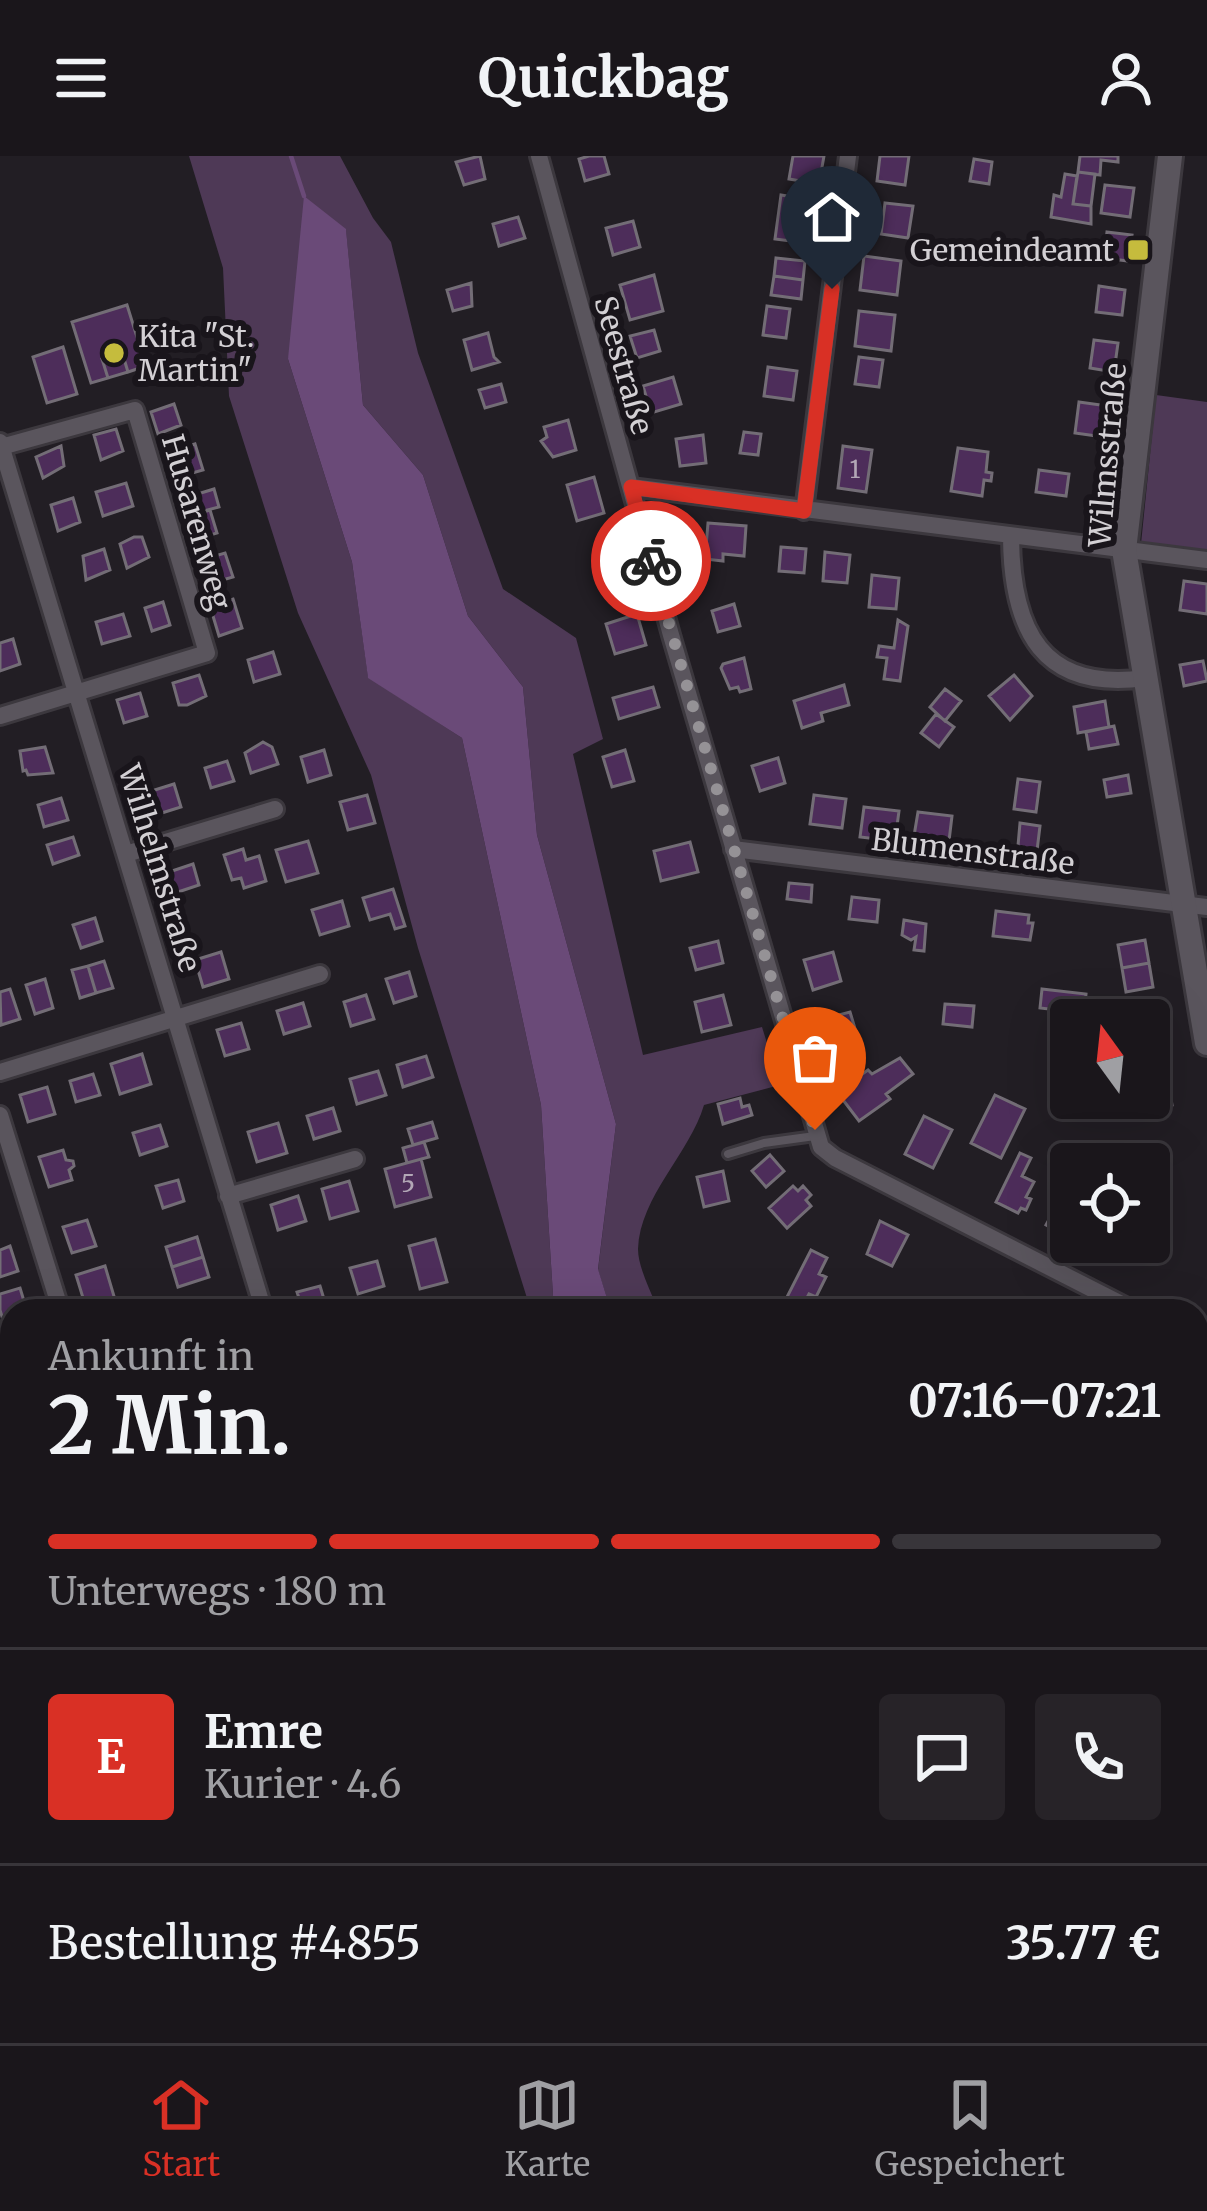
<!DOCTYPE html>
<html lang="de">
<head>
<meta charset="utf-8">
<style>
  body { margin:0; font-family:Merriweather,serif; background:#272328; color:#f1f3f6; height:100vh; display:flex; flex-direction:column; font-size:45px; white-space:nowrap }
  * { box-sizing:border-box; margin:0 }
  p { font-size:39px; color:#9f9fa3 }
  .icon { flex:none; width:66px; height:66px; fill:none; stroke:currentColor; stroke-width:2; stroke-linecap:round; stroke-linejoin:round }
  .map { position:relative; flex:1; overflow:hidden }
  .side { position:absolute; left:0px; top:1143px; width:1209px; height:744px; display:flex; flex-direction:column; background:#1a161b; border-radius:36px 36px 0 0; box-shadow:0 12px 48px #0002,0 0 0 3px #38353a }
  .side>* { flex:none }
  .needle { width:78px; rotate:345deg }
  .fabs { position:absolute; left:1050px; top:843px; display:grid; gap:24px }
  .fabs a { display:grid; place-items:center; width:120px; height:120px; border-radius:12px; background:#1a161b; box-shadow:0 12px 48px #0002,0 0 0 3px #38353a; font-size:60px }
  .pin { position:absolute; display:grid; place-items:center; width:102px; height:102px; color:#fff; margin:-123px -51px; border-radius:50% 50% 50% 0; rotate:-45deg; box-shadow:0 0 12px #0007 }
  .pin .icon { rotate:45deg }
  .courier { position:absolute; display:grid; place-items:center; width:120px; height:120px; margin:-60px; border:9px solid #d93025; border-radius:50%; background:#fff; color:#222; box-shadow:0 3px 15px #0007 }
  .overview em { font-style:normal; font-weight:700 }
  .overview div { display:flex; flex-direction:column-reverse }
  .overview { display:flex; align-items:center; justify-content:space-between; height:204px; padding:0 48px }
  h1 { font-size:78px; font-weight:700; line-height:90px }
  .bar { display:grid; grid-template-columns:repeat(4,1fr); gap:18px 12px; align-content:center; height:144px; padding:0 48px }
  .bar i { height:15px; border-radius:9px; background:#38353a }
  .bar .selected { background:#d93025 }
  .bar p { grid-column:span 4 }
  .line { display:flex; align-items:center; gap:30px; padding:0 48px; border-top:3px solid #38353a }
  .line div { flex:1 }
  .round { display:grid; place-items:center; flex:none; width:126px; height:126px; border-radius:12px; background:#272328 }
  header { display:flex; justify-content:space-between; align-items:center; height:156px; padding:0 48px; background:#1a161b; font-size:54px; font-weight:700 }
  .tab-bar { display:flex; justify-content:space-around; align-items:center; height:168px; border-top:3px solid #38353a; background:#1a161b; font-size:33px; color:#9f9fa3 }
  .tab-bar a { display:grid; justify-items:center; gap:6px }
  .tab-bar .selected { color:#d93025 }
  .map>svg:first-child { display:block }
  .green { fill:#4e3956 }
  .water { fill:#6a4a78 }
  .lines { fill:none; stroke-linecap:round; stroke-linejoin:round }
  .stream { stroke:#6a4a78; stroke-width:4.5 }
  .building { fill:#4d2d5a; stroke:#736d76; stroke-width:3 }
  .lane-casing { stroke:#3c383e; stroke-width:14 }
  .street-casing { stroke:#3c383e; stroke-width:22 }
  .secondary-casing { stroke:#3c383e; stroke-width:30 }
  .highway-casing { stroke:#3c383e; stroke-width:36 }
  .lane { stroke:#5a555d; stroke-width:8 }
  .street { stroke:#5a555d; stroke-width:16 }
  .secondary { stroke:#5a555d; stroke-width:24 }
  .highway { stroke:#c680e3; stroke-width:30 }
  .done { stroke:#959296; stroke-width:12; stroke-dasharray:0 21.6 }
  .route { stroke:#d93025; stroke-width:15 }
  .poi-dot { fill:#c5bc3d; stroke:#19151b; stroke-width:4.5 }
  .labels { text-anchor:middle; dominant-baseline:central; stroke-width:12; stroke-linejoin:round; paint-order:stroke }
  .number-label { font-size:24px; fill:#b2a7b6 }
  .poi-label { font-size:30px; fill:#d3d0d4; stroke:#19151b; text-anchor:end }
  .street-label { font-size:30px; fill:#d3d0d4; stroke:#19151b }
</style>
</head>
<body>
<header><svg class="icon" aria-label="menu" viewBox="0 0 24 24"><path d="M4 6h16M4 12h16M4 18h16"/></svg>Quickbag<svg class="icon" aria-label="person" viewBox="0 0 24 24"><circle cx="12" cy="8" r="4"/><path d="M4 21q1-7 8-7t8 7"/></svg></header>
<div class="map">
<svg width="1207" height="1887" viewBox="0 0 1207 1887">
  <rect width="100%" height="100%" fill="#221e24"/>
  <path class="green" d="M189,0H340L373,62L391,86L418,197L503,433L576,482L603,583L573,598L643,899L762,871L780,929L704,949C690,997 640,1040 638,1093C638,1110 649,1131 655,1147L674,1155H611L598,1114L616,968L537,679L523,531L468,460L423,319L363,249L346,74L288,203L352,406L368,521L462,582L541,949L554,1155H531L418,792L371,619L298,457L229,240L223,112Z
    M1156,239L1207,246V396L1141,388Z
    M682,1875H884L855,1887H645Z"/>
  <path class="water" d="M304,40L346,73L363,249L423,319L468,460L523,531L537,679L616,968L598,1113L611,1155H554L541,949L462,582L368,522L352,406L288,203Z"/>
  <g class="lines">
    <path class="stream" d="M291,0L304,40"/>
  </g>
  <path class="building" d="M480,0L485,23L464,29L456,6Z
    M589,0H604L609,18L585,25L579,3Z
    M793,0H824L819,28L789,23Z
    M880,0H909L905,29L877,25Z
    M1080,0H1118V6L1101,4L1100,19L1078,16Z
    M974,3L992,6L989,28L970,25Z
    M1078,16L1095,18L1091,50L1073,48Z
    M1065,18L1077,20L1073,48L1091,50V68L1051,61L1054,39L1061,41Z
    M1105,29L1134,32L1130,61L1101,57Z
    M781,39L813,44L807,87L775,83Z
    M885,47L913,50L908,82L881,78Z
    M518,61L525,82L499,90L493,68Z
    M633,65L640,91L613,99L606,72Z
    M1107,76L1132,79L1128,105L1104,102Z
    M864,100L901,105L897,139L860,134Z
    M776,102L805,105L803,124L774,120Z
    M654,119L663,155L630,164L620,129Z
    M774,120L803,124L801,143L771,139Z
    M471,127L472,150L453,155L447,134Z
    M1099,130L1125,134L1122,159L1096,156Z
    M127,149L146,210L128,216L122,196L102,203L108,222L91,227L72,166Z
    M767,150L790,153L786,182L763,179Z
    M859,155L895,159L891,195L855,190Z
    M654,174L660,195L637,202L630,180Z
    M488,177L494,201L499,206L472,214L464,184Z
    M1094,184L1118,187L1114,216L1090,212Z
    M63,191L77,238L47,247L33,201Z
    M122,196L128,216L108,222L102,203Z
    M859,201L883,204L879,231L855,228Z
    M768,211L797,215L793,244L764,240Z
    M673,221L681,248L651,257L643,230Z
    M501,228L506,246L485,252L479,234Z
    M1079,246L1108,250L1104,281L1075,277Z
    M174,248L181,269L158,278L151,256Z
    M568,264L576,294L553,301L541,285L547,281L544,271Z
    M116,273L123,295L101,304L94,279Z
    M744,276L761,278L758,299L740,297Z
    M703,279L706,307L680,310L676,283Z
    M195,288L203,314L171,323L163,298Z
    M61,290L64,310L43,322L36,301Z
    M843,290L872,294L866,336L838,332Z
    M958,292L988,296L986,316L992,317L991,325L984,324L982,340L951,335Z
    M1039,314L1069,318L1066,340L1036,336Z
    M594,321L604,357L577,365L567,329Z
    M126,327L133,350L103,360L96,336Z
    M214,333L219,351L196,357L191,340Z
    M73,342L80,366L58,375L51,349Z
    M210,354L217,377L190,385L183,362Z
    M708,367L746,370L744,400L723,398V405L705,403Z
    M134,381H142L149,401L127,412L120,388Z
    M781,391L806,393L804,417L779,415Z
    M104,393L110,414L86,424L83,400Z
    M825,396L850,399L847,427L823,425Z
    M225,397L233,421L209,428L201,404Z
    M872,419L899,422L896,453L869,451Z
    M1184,425L1207,428V458L1180,454Z
    M233,443L242,472L219,480L210,450Z
    M163,446L170,469L152,475L145,452Z
    M734,448L740,470L718,476L712,455Z
    M123,458L130,480L102,488L96,466Z
    M637,458L646,489L615,498L606,468Z
    M898,464L908,470L900,525L884,523L887,502L877,501L879,490L894,492Z
    M13,483L20,508L0,515V487Z
    M273,496L280,518L254,526L248,504Z
    M744,502L751,533L740,536L738,531L730,533L721,512L723,508Z
    M1203,505L1207,525L1184,530L1180,509Z
    M199,519L206,540L187,549H179L173,527Z
    M1014,519L1032,540L1010,564L989,540Z
    M844,529L849,549L821,557L823,565L802,572L794,545Z
    M653,531L659,551L619,563L613,542Z
    M945,533L961,545L945,565L930,551Z
    M140,537L147,560L124,567L117,544Z
    M1105,545L1109,571L1078,577L1074,551Z
    M936,558L954,571L939,591L921,577Z
    M1114,570L1118,588L1089,593L1086,576Z
    M263,586L272,591L278,608L251,617L245,597Z
    M45,591L53,617L28,619L26,614L23,615L20,595Z
    M324,594L331,619L308,626L301,601Z
    M625,594L634,625L612,631L603,601Z
    M778,602L785,627L760,635L752,610Z
    M227,605L234,625L211,632L205,612Z
    M1128,619L1131,637L1107,641L1104,624Z
    M1018,623L1040,626L1036,656L1014,653Z
    M174,628L181,651L152,660L145,637Z
    M367,639L375,667L348,674L340,646Z
    M814,639L846,643L842,672L810,668Z
    M61,642L68,664L44,671L38,649Z
    M864,651L899,655L895,685L860,681Z
    M918,656L952,660L949,685L914,680Z
    M1020,667L1040,670L1036,703L1017,701Z
    M73,681L79,699L53,708L47,689Z
    M308,685L318,717L286,726L276,694Z
    M690,686L698,716L661,725L654,695Z
    M243,693L246,704L259,700L266,725L244,732L241,722L232,724L224,699Z
    M193,708L199,729L175,737L169,716Z
    M789,727L812,729L811,746L787,743Z
    M393,733L405,770L395,773L390,758L370,764L363,742Z
    M852,741L879,744L877,766L849,763Z
    M342,745L349,770L320,779L312,754Z
    M996,755L1029,759L1028,767H1033L1030,784L993,780Z
    M95,762L102,785L81,792L73,769Z
    M904,764L926,768L924,795L914,794L916,781L911,784L902,779Z
    M1145,784L1149,807L1122,812L1118,789Z
    M718,785L723,807L696,814L690,792Z
    M221,796L229,823L203,831L195,804Z
    M833,796L841,825L813,834L804,804Z
    M104,805L113,832L96,837L88,810Z
    M1149,807L1153,831L1126,836L1122,812Z
    M88,810L96,837L80,842L72,814Z
    M409,816L416,840L394,847L386,823Z
    M45,823L53,852L35,858L26,829Z
    M10,833L20,863L1,869L0,836Z
    M1042,833L1086,838L1084,857L1040,852Z
    M366,839L374,863L351,870L344,846Z
    M723,839L731,869L702,876L695,846Z
    M303,847L310,870L284,878L277,855Z
    M945,848L974,850L972,871L943,868Z
    M850,856L857,879L830,887L823,863Z
    M241,867L249,893L225,900L217,874Z
    M142,898L151,928L120,938L111,908Z
    M426,900L433,921L403,931L397,909Z
    M900,902L913,918L886,938L890,943L859,965L837,936L868,914L872,918Z
    M378,915L386,939L357,948L350,923Z
    M93,918L100,939L76,946L70,925Z
    M1167,919L1172,949L1145,953L1143,942H1149V922Z
    M47,931L55,958L28,966L20,939Z
    M995,939L1025,953L1001,1002L971,987Z
    M740,942L742,951L749,949L752,959L723,968L718,948Z
    M333,952L340,975L314,983L307,960Z
    M924,960L952,974L933,1012L905,998Z
    M432,966L437,982L413,989L408,973Z
    M278,967L287,997L257,1006L248,976Z
    M160,969L167,990L140,999L133,977Z
    M424,986L429,1001L407,1007L403,992Z
    M63,994L66,1004L73,1005L74,1010L69,1014L72,1024L49,1031L39,1001Z
    M1020,997L1031,1002L1022,1020L1034,1026L1026,1041L1031,1043L1026,1054L1021,1052L1018,1057L996,1046Z
    M770,999L784,1015L766,1031L752,1015Z
    M421,1003L431,1041L395,1051L385,1013Z
    M723,1015L729,1045L704,1051L697,1021Z
    M178,1024L184,1045L163,1052L156,1030Z
    M349,1025L358,1055L330,1063L322,1033Z
    M793,1030L798,1035L803,1030L811,1039L806,1044L811,1050L787,1072L769,1052Z
    M298,1040L306,1065L278,1074L271,1049Z
    M1057,1049L1071,1056V1069L1065,1080L1046,1069Z
    M87,1064L96,1090L72,1097L63,1071Z
    M880,1065L908,1079L892,1110L867,1098Z
    M197,1081L203,1101L172,1111L166,1091Z
    M435,1083L447,1126L420,1133L409,1090Z
    M10,1090L18,1115L0,1121V1094Z
    M811,1094L827,1102L819,1118L826,1121L816,1141L809,1138L803,1149L787,1141Z
    M203,1101L209,1121L178,1131L172,1111Z
    M377,1105L384,1130L358,1138L350,1112Z
    M105,1110L116,1147L87,1155L76,1119Z
    M320,1130L327,1153L303,1155L297,1136Z
    M20,1132L27,1155H12L10,1187L0,1154V1138Z
    M12,1699V1736H0V1703Z"/>
  <g class="lines">
    <defs>
      <path id="lane" d="M728,998L764,987L815,980"/>
      <path id="street" d="M539,0L671,479L821,991L835,1002L1135,1155
        M0,286L264,1155
        M631,331L1207,404
        M804,355L848,0
        M1011,382C1012,474 1042,536 1145,522
        M0,560L207,497L135,254L1,291
        M733,693L1207,751
        M126,698L275,653
        M0,916L320,818
        M0,959L61,1155
        M228,1040L355,1003
        M1197,1187L1207,1191
        M0,1289L12,1286
        M0,1545L12,1584
        M0,1676L12,1672
        M1197,1699L1207,1696
        M103,1875L107,1887
        M281,1875L285,1887
        M487,1875L491,1887
        M605,1887L642,1875"/>
      <path id="secondary" d="M1170,0L1124,394L1207,887"/>
      <path id="highway" d="M1197,1763L1207,1760
        M1197,1808L1207,1805
        M1197,1840L1207,1837
        M903,1887L923,1875
        M942,1887L980,1875
        M1050,1887L1088,1875
        M1187,1887L1207,1881"/>
    </defs>
    <use href="#lane" class="lane-casing"/>
    <use href="#street" class="street-casing"/>
    <use href="#secondary" class="secondary-casing"/>
    <use href="#highway" class="highway-casing"/>
    <use href="#lane" class="lane"/>
    <use href="#street" class="street"/>
    <use href="#secondary" class="secondary"/>
    <use href="#highway" class="highway"/>
  </g>
  <g class="lines">
    <path class="done" d="M651,405L815,974"/>
    <path class="route" d="M651,405L631,331L804,355L832,133"/>
  </g>
  <g class="poi-dot">
    <rect x="1126" y="82" width="24" height="24" rx="6"/>
    <circle cx="114" cy="197" r="12"/>
  </g>
  <g class="labels">
    <g class="number-label">
      <text x="855" y="313">1</text>
      <text x="408" y="1027">5</text>
    </g>
    <g class="poi-label">
      <text x="1114" y="94">Gemeindeamt</text>
      <text x="138" y="180" text-anchor="start">Kita "St.<tspan x="138" dy="34">Martin"</tspan></text>
    </g>
    <g class="street-label">
      <text transform="translate(624 209) rotate(74)">Seestraße</text>
      <text transform="translate(1107 299) rotate(-85)">Wilmsstraße</text>
      <text transform="translate(197 366) rotate(74)">Husarenweg</text>
      <text transform="translate(973 695) rotate(7)">Blumenstraße</text>
      <text transform="translate(160 712) rotate(73)">Wilhelmstraße</text>
    </g>
  </g>
</svg>
<div class="fabs">
<a><svg class="needle" viewBox="-14 -14 28 28"><path d="M0-13l5 13h-10z" fill="#e53935"/><path d="M0 13l5-13h-10z" fill="#9f9fa3"/></svg></a>
<a><svg class="icon" aria-label="locate" viewBox="0 0 24 24"><circle cx="12" cy="12" r="6"/><path d="M12 2v4M12 18v4M2 12h4M18 12h4"/></svg></a>
</div>
<div class="pin" style="left:815px;top:974px;background:#ea580c"><svg class="icon" aria-label="bag" viewBox="0 0 24 24"><path d="M5 8h14l-1 12H6zM9 8a3 3 0 0 1 6 0"/></svg></div>
<div class="pin" style="left:832px;top:133px;background:#1f2937"><svg class="icon" aria-label="home" viewBox="0 0 24 24"><path d="M3 11l9-7 9 7M6 9v11h12V9"/></svg></div>
<div class="courier" style="left:651px;top:405px"><svg class="icon" aria-label="bike" viewBox="0 0 24 24"><circle cx="6" cy="16" r="4"/><circle cx="18" cy="16" r="4"/><path d="M6 16l4-8h5l3 8M10 8l3 8H6M13 5h3"/></svg></div>
<section class="side">
<div class="overview"><div><h1>2 Min.</h1><p>Ankunft in</p></div><em>07:16–07:21</em></div>
<div class="bar"><i class="selected"></i><i class="selected"></i><i class="selected"></i><i></i><p>Unterwegs · 180 m</p></div>
<div class="line" style="height:216px"><b class="round" style="background:#d93025;color:#fff">E</b><div><b>Emre</b><p>Kurier · 4.6</p></div><a class="round"><svg class="icon" aria-label="chat" viewBox="0 0 24 24"><path d="M4 5h16v11H9l-5 4z"/></svg></a><a class="round"><svg class="icon" aria-label="phone" viewBox="0 0 24 24"><path d="M5 4h4l2 5-3 2q2 4 5 5l2-3 5 2v4C11 20 4 13 5 4z"/></svg></a></div>
<div class="line" style="height:156px"><div>Bestellung #4855</div><b>35.77 €</b></div>
</section>
</div>
<nav class="tab-bar">
<a class="selected"><svg class="icon" aria-label="home" viewBox="0 0 24 24"><path d="M3 11l9-7 9 7M6 9v11h12V9"/></svg>Start</a>
<a><svg class="icon" aria-label="map" viewBox="0 0 24 24"><path d="M3 6l6-2 6 2 6-2v14l-6 2-6-2-6 2zM9 4v14M15 6v14"/></svg>Karte</a>
<a><svg class="icon" aria-label="saved" viewBox="0 0 24 24"><path d="M7 4h10v16l-5-4-5 4z"/></svg>Gespeichert</a>
</nav>
</body>
</html>
